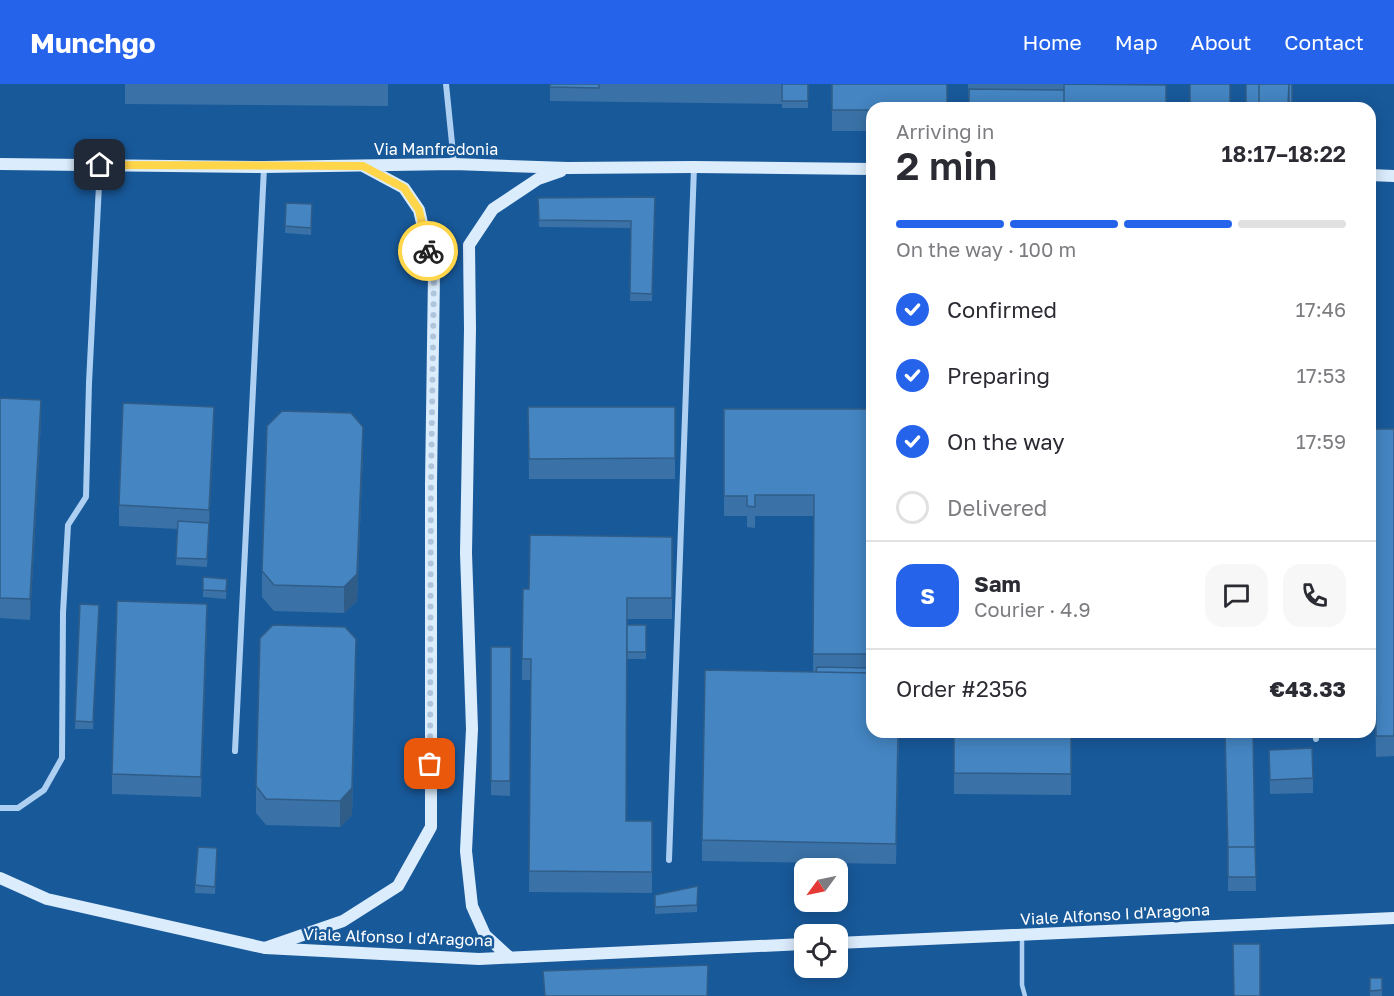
<!DOCTYPE html>
<html lang="en">
<head>
<meta charset="utf-8">
<style>
  body { margin:0; font-family:"Golos Text",sans-serif; background:#f7f7f7; color:#2b2b33; height:100vh; display:flex; flex-direction:column; font-size:22px; white-space:nowrap }
  * { box-sizing:border-box; margin:0 }
  p { font-size:20px; color:#7c7c81 }
  .icon { flex:none; width:33px; height:33px; fill:none; stroke:currentColor; stroke-width:2; stroke-linecap:round; stroke-linejoin:round }
  .map { position:relative; flex:1; overflow:hidden }
  .side { position:absolute; left:866px; top:18px; width:510px; height:636px; display:flex; flex-direction:column; background:#fff; border-radius:18px; box-shadow:0 3px 15px #0003 }
  .side>* { flex:none }
  .needle { width:39px; rotate:237deg }
  .tools { position:absolute; left:794px; top:774px; display:grid; gap:12px }
  .tools a { display:grid; place-items:center; width:54px; height:54px; border-radius:12px; background:#fff; box-shadow:0 3px 15px #0003; font-size:30px }
  .pin { position:absolute; display:grid; place-items:center; width:51px; height:51px; color:#fff; margin:-26px; border-radius:12px; box-shadow:0 3px 9px #0006 }
  .courier { position:absolute; display:grid; place-items:center; width:60px; height:60px; margin:-30px; border:4px solid #ffd54a; border-radius:50%; background:#fff; color:#222; box-shadow:0 2px 8px #0007 }
  .summary em { font-style:normal; font-weight:600 }
  .summary div { display:flex; flex-direction:column-reverse }
  .summary { display:flex; align-items:center; justify-content:space-between; height:102px; padding:0 30px }
  h1 { font-size:39px; font-weight:600; line-height:45px }
  .bar { display:grid; grid-template-columns:repeat(4,1fr); gap:9px 6px; align-content:center; height:72px; padding:0 30px }
  .bar i { height:8px; border-radius:4px; background:#e1e1e2 }
  .bar .active { background:#2563eb }
  .bar p { grid-column:span 4 }
  .line { display:flex; align-items:center; gap:15px; padding:0 30px; border-top:2px solid #e1e1e2 }
  .line div { flex:1 }
  .round { display:grid; place-items:center; flex:none; width:63px; height:63px; border-radius:18px; background:#f7f7f7 }
  ol { padding:0 30px; list-style:none }
  li { display:flex; align-items:center; gap:18px; height:66px }
  li p { margin-inline-start:auto }
  li .icon { padding:6px; border-radius:50%; background:#2563eb; color:#fff; stroke-width:4 }
  li:last-child { color:#7c7c81 }
  li i { width:33px; height:33px; border:3px solid #e1e1e2; border-radius:50% }
  header { display:flex; align-items:center; gap:36px; box-sizing:border-box; height:84px; padding:0 30px; background:#2563eb; color:#fff }
  header strong { font-size:28px }
  nav { display:flex; gap:33px; margin-inline-start:auto; font-size:21px }
  .map>svg:first-child { display:block }
  .lines { fill:none; stroke-linecap:round; stroke-linejoin:round }
  .service { stroke:#add0f2; stroke-width:4.5 }
  .minor { stroke:#add0f2; stroke-width:6 }
  .secondary { stroke:#dbecfc; stroke-width:12 }
  .wall { fill:#3a72a7 }
  .shaded-wall { fill:#305d88 }
  .building { fill:#4485c2; stroke:#305d88; stroke-width:1.5 }
  .done { stroke:#aec5dc; stroke-width:6; stroke-dasharray:0 10.8 }
  .route { stroke:#ffd54a; stroke-width:8 }
  .labels { text-anchor:middle; dominant-baseline:central; stroke-width:5; stroke-linejoin:round; paint-order:stroke }
  .street-label { font-size:16px; fill:#fff; stroke:#18599a }
</style>
</head>
<body>
<header>
<strong>Munchgo</strong>
<nav><a>Home</a><a>Map</a><a>About</a><a>Contact</a></nav>
</header>
<div class="map">
<svg width="1394" height="912" viewBox="0 0 1394 912">
  <rect width="100%" height="100%" fill="#18599a"/>
  <g class="lines">
    <path class="service" d="M1022,853V901L1025,912"/>
    <path class="minor" d="M446,0L454,79
      M1315,648L1316,655
      M235,667L264,84
      M0,724H18L44,706L62,674L63,529L68,441L86,413L89,299L100,81
      M669,776L694,83"/>
    <path class="secondary" d="M0,80L264,83L454,80L568,84L694,83L872,85
      M1370,91L1394,92
      M0,794L47,815L265,864L479,875L804,860
      M837,859L1394,834
      M265,864L343,837L398,802L431,743V400L434,190L419,126L404,104L363,82
      M509,873L485,851L472,822L466,767L472,645L466,469L470,245L469,161L493,125L538,95L561,87"/>
  </g>
  <path class="wall" d="M125,0H388V22L125,20Z
    M550,0H808V24H782V20L550,17Z
    M968,0H1133L1166,24H969Z
    M1292,0V24H1246Z
    M872,24V47H832V26Z
    M655,113L652,217H630L631,144L539,143L538,114Z
    M286,119L312,120L311,151L285,149Z
    M0,314L41,337L30,536L0,534Z
    M528,323H675V395H529Z
    M724,325H872V648H899L896,780L702,777V756L813,588L814,432H755V444L747,443V432H724Z
    M214,344L207,483L176,481L178,445L119,442V421Z
    M1370,345H1394V672L1376,673Z
    M363,369L357,517L344,529L274,527L262,513V487Z
    M672,453V535H627V541L646,549V575H627L626,737H652V809L529,808L531,596H522V575L529,505Z
    M203,493L227,495L226,515L203,513Z
    M80,520L99,521L93,645H75Z
    M207,541L201,713L112,710V690Z
    M491,563H511L510,712L491,711Z
    M356,582L352,731L340,743L266,741L256,729V702Z
    M954,648H1071V711L954,710Z
    M1253,648L1256,807H1228V777Z
    M1269,666L1313,694V709L1270,710Z
    M217,771L215,810L195,809V801Z
    M698,802L697,828L655,830V811Z
    M1370,894H1382V912H1370Z"/>
  <path class="shaded-wall" d="M41,316V337L30,536V515Z
    M214,323V344L209,446V426Z
    M363,343V369L357,517L344,529V503Z
    M207,520V541L201,713V693Z
    M356,555L352,731L340,743V717Z"/>
  <path class="building" d="M550,0H599V4L550,3Z
    M782,0H808V17H782Z
    M832,0H947V24H872V26H832Z
    M1064,0L1166,1V24H1068V22H1064Z
    M1190,0H1230V24H1190Z
    M1246,0H1259V24H1246Z
    M1259,0H1289L1288,20L1259,19Z
    M1289,0H1292V24H1289Z
    M969,5L1064,6V20L969,19Z
    M655,113L652,210L630,209L631,137L539,136L538,114Z
    M286,119L312,120L311,144L285,142Z
    M0,314L41,316L30,515L0,514Z
    M123,319L214,323L209,426L119,421Z
    M528,323H675V374L529,375Z
    M724,325H872V570H813L814,411H755V423L747,422V412H724Z
    M282,327L351,329L363,343L357,490L344,503L274,501L262,487L267,342Z
    M1370,345H1394V652H1376Z
    M178,437L209,439L207,475L176,474Z
    M530,451L672,453V514H627L626,737H652V788L529,787L531,575H522L523,505H529Z
    M203,493L227,495L226,507L203,506Z
    M117,517L207,520L201,693L112,690Z
    M80,520L99,521L93,638L75,637Z
    M273,541L345,543L356,555L352,704L340,717L266,715L256,702L260,554Z
    M627,541H646V568H627Z
    M491,563H511L510,697H491Z
    M817,583L872,584V589L816,588Z
    M705,586L872,589V648H898L896,760L702,756Z
    M954,648H1071V690L954,689Z
    M1225,648H1253L1255,763H1228V770Z
    M1312,664L1313,694L1270,696L1269,666Z
    M198,763L217,764L215,803L195,801Z
    M1228,763H1255L1256,793H1228Z
    M698,802L697,821L655,823V811Z
    M1233,860H1260V912H1234Z
    M708,881L707,912H545L543,887Z
    M1370,894H1382V906L1370,907Z"/>
  <g class="lines">
    <path class="done" d="M428,167L434,190L431,400L430,680"/>
    <path class="route" d="M100,81L363,82L404,104L419,126L428,167"/>
  </g>
  <g class="labels">
    <g class="street-label">
      <text x="436" y="65">Via Manfredonia</text>
      <text transform="translate(1115 830) rotate(-3)">Viale Alfonso I d'Aragona</text>
      <text transform="translate(398 853) rotate(2)">Viale Alfonso I d'Aragona</text>
    </g>
  </g>
</svg>
<div class="tools">
<a><svg class="needle" viewBox="-14 -14 28 28"><path d="M0-13l5 13h-10z" fill="#e53935"/><path d="M0 13l5-13h-10z" fill="#7c7c81"/></svg></a>
<a><svg class="icon" aria-label="locate" viewBox="0 0 24 24"><circle cx="12" cy="12" r="6"/><path d="M12 2v4M12 18v4M2 12h4M18 12h4"/></svg></a>
</div>
<div class="pin" style="left:430px;top:680px;background:#ea580c"><svg class="icon" aria-label="bag" viewBox="0 0 24 24"><path d="M5 8h14l-1 12H6zM9 8a3 3 0 0 1 6 0"/></svg></div>
<div class="pin" style="left:100px;top:81px;background:#1f2937"><svg class="icon" aria-label="home" viewBox="0 0 24 24"><path d="M3 11l9-7 9 7M6 9v11h12V9"/></svg></div>
<div class="courier" style="left:428px;top:167px"><svg class="icon" aria-label="bike" viewBox="0 0 24 24"><circle cx="6" cy="16" r="4"/><circle cx="18" cy="16" r="4"/><path d="M6 16l4-8h5l3 8M10 8l3 8H6M13 5h3"/></svg></div>
<section class="side">
<div class="summary"><div><h1>2 min</h1><p>Arriving in</p></div><em>18:17–18:22</em></div>
<div class="bar"><i class="active"></i><i class="active"></i><i class="active"></i><i></i><p>On the way · 100 m</p></div>
<ol>
<li><svg class="icon" aria-label="check" viewBox="0 0 24 24"><path d="M5 12l5 5 9-10"/></svg>Confirmed<p>17:46</p></li>
<li><svg class="icon" aria-label="check" viewBox="0 0 24 24"><path d="M5 12l5 5 9-10"/></svg>Preparing<p>17:53</p></li>
<li><svg class="icon" aria-label="check" viewBox="0 0 24 24"><path d="M5 12l5 5 9-10"/></svg>On the way<p>17:59</p></li>
<li><i></i>Delivered</li>
</ol>
<div class="line" style="height:108px"><b class="round" style="background:#2563eb;color:#fff">S</b><div><b>Sam</b><p>Courier · 4.9</p></div><a class="round"><svg class="icon" aria-label="chat" viewBox="0 0 24 24"><path d="M4 5h16v11H9l-5 4z"/></svg></a><a class="round"><svg class="icon" aria-label="phone" viewBox="0 0 24 24"><path d="M5 4h4l2 5-3 2q2 4 5 5l2-3 5 2v4C11 20 4 13 5 4z"/></svg></a></div>
<div class="line" style="height:78px"><div>Order #2356</div><b>€43.33</b></div>
</section>
</div>
</body>
</html>
